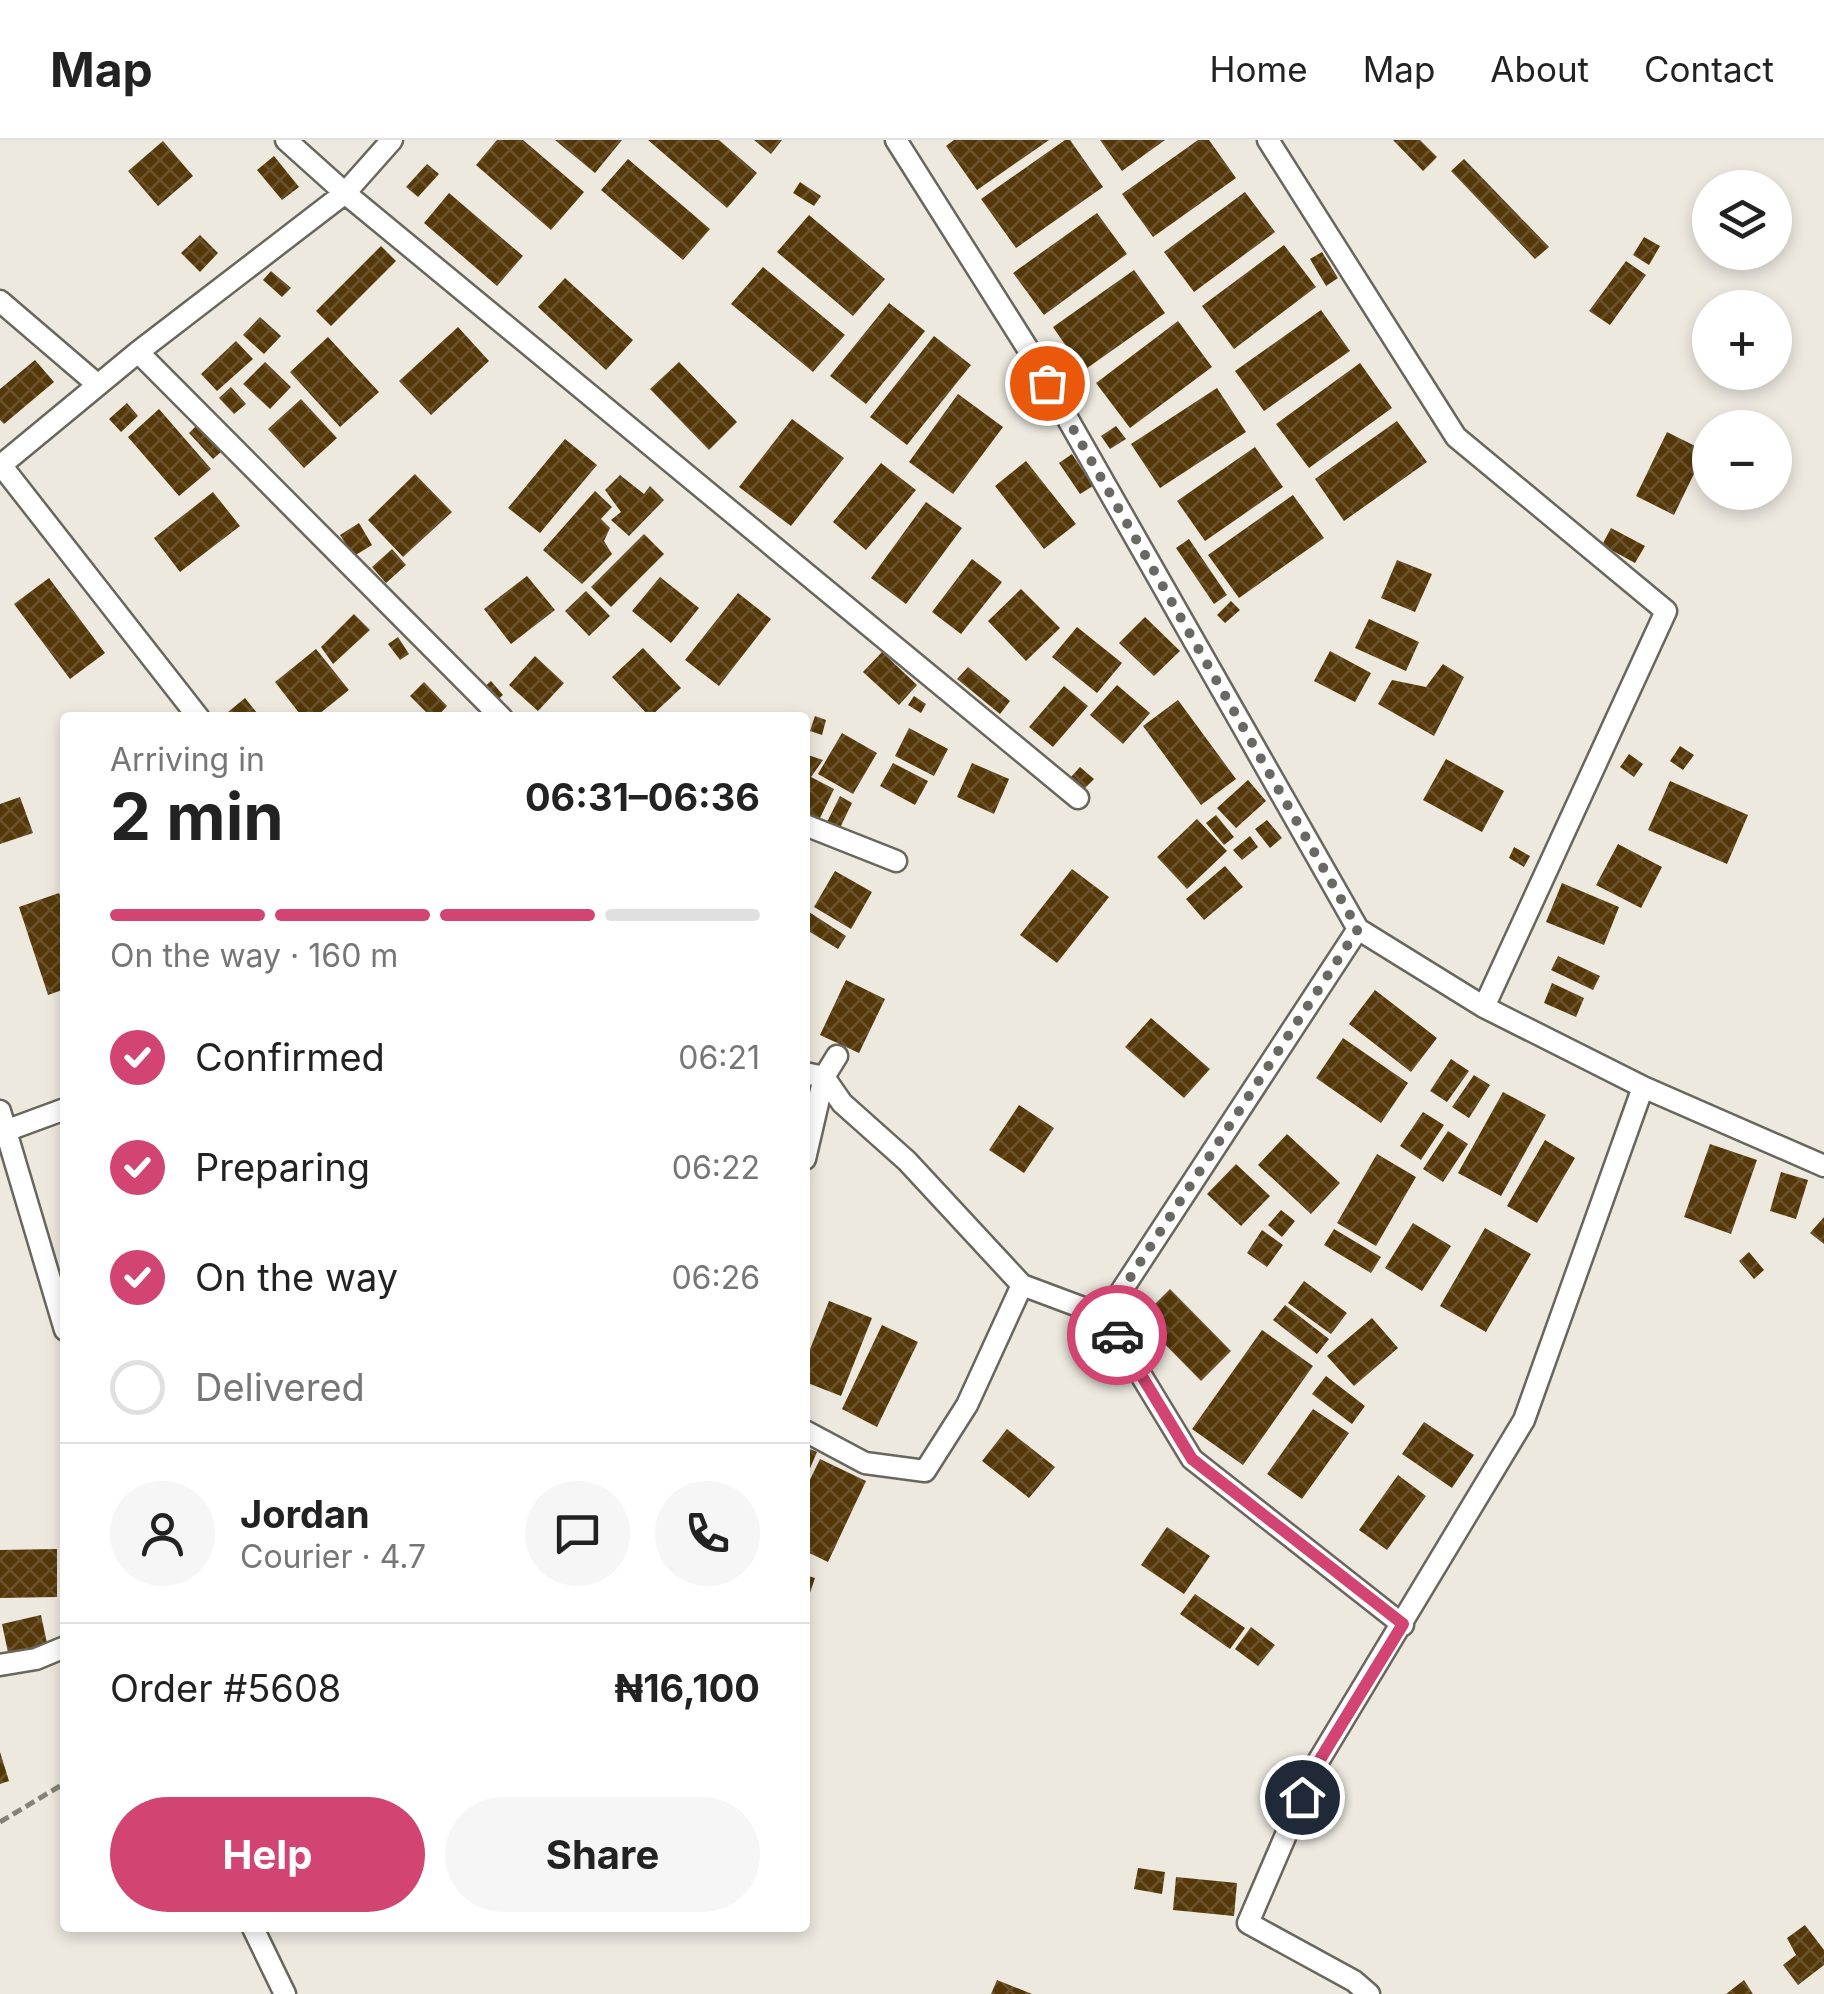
<!DOCTYPE html>
<html lang="en">
<head>
<meta charset="utf-8">
<style>
  body { margin:0; font-family:Inter,sans-serif; background:#f6f6f6; color:#222; height:100vh; display:flex; flex-direction:column; font-size:38px; white-space:nowrap }
  * { box-sizing:border-box; margin:0 }
  p { font-size:32px; color:#767676 }
  .icon { flex:none; width:55px; height:55px; fill:none; stroke:currentColor; stroke-width:2; stroke-linecap:round; stroke-linejoin:round }
  .map { position:relative; flex:1; overflow:hidden }
  .drawer { position:absolute; left:60px; top:572px; width:750px; height:1220px; display:flex; flex-direction:column; background:#fff; border-radius:10px; box-shadow:0 5px 15px #0003 }
  .drawer>* { flex:none }
  .tools { position:absolute; left:1692px; top:30px; display:grid; gap:20px }
  .tools a { display:grid; place-items:center; width:100px; height:100px; border-radius:50%; background:#fff; box-shadow:0 5px 15px #0003; font-size:50px }
  .pin { position:absolute; display:grid; place-items:center; width:85px; height:85px; color:#fff; margin:-42px; border:5px solid #fff; border-radius:50%; box-shadow:0 2px 10px #0007 }
  .courier { position:absolute; display:grid; place-items:center; width:100px; height:100px; margin:-50px; border:8px solid #d24573; border-radius:50%; background:#fff; color:#222; box-shadow:0 2px 12px #0007 }
  .headline em { font-style:normal; font-weight:700 }
  .headline div { display:flex; flex-direction:column-reverse }
  .headline { display:flex; align-items:center; justify-content:space-between; height:170px; padding:0 50px }
  h1 { font-size:65px; font-weight:700; line-height:75px }
  .bar { display:grid; grid-template-columns:repeat(4,1fr); gap:15px 10px; align-content:center; height:120px; padding:0 50px }
  .bar i { height:12px; border-radius:8px; background:#e0e0e0 }
  .bar .on { background:#d24573 }
  .bar p { grid-column:span 4 }
  .line { display:flex; align-items:center; gap:25px; padding:0 50px; border-top:2px solid #e0e0e0 }
  .line div { flex:1 }
  .round { display:grid; place-items:center; flex:none; width:105px; height:105px; border-radius:52px; background:#f6f6f6 }
  ol { padding:0 50px; list-style:none }
  li { display:flex; align-items:center; gap:30px; height:110px }
  li p { margin-inline-start:auto }
  li .icon { padding:10px; border-radius:50%; background:#d24573; color:#fff; stroke-width:4 }
  li:last-child { color:#767676 }
  li i { width:55px; height:55px; border:5px solid #e0e0e0; border-radius:50% }
  .button { display:flex; gap:20px; margin-top:auto; padding:20px 50px }
  .button a { flex:1; height:115px; border-radius:60px; background:#d24573; color:#fff; font-size:40px; font-weight:700; line-height:115px; text-align:center }
  .button a+a { background:#f6f6f6; color:#222 }
  header { display:flex; align-items:center; gap:60px; box-sizing:border-box; height:140px; padding:0 50px; background:#fff; border-bottom:2px solid #e0e0e0 }
  header strong { font-size:48px }
  nav { display:flex; gap:55px; margin-inline-start:auto; font-size:35px }
  .map>svg:first-child { display:block }
  .building { fill:url(#building-cross-hatch) }
  .lines { fill:none; stroke-linecap:round; stroke-linejoin:round }
  .street-casing { stroke:#69665d; stroke-width:25 }
  .path { stroke:#85827b; stroke-width:5; stroke-dasharray:10 5; stroke-linecap:butt }
  .street { stroke:#fff; stroke-width:20 }
  .done { stroke:#6a6862; stroke-width:10; stroke-dasharray:0 18 }
  .route { stroke:#d24573; stroke-width:12 }
</style>
</head>
<body>
<header>
<strong>Map</strong>
<nav><a>Home</a><a>Map</a><a>About</a><a>Contact</a></nav>
</header>
<div class="map">
<svg width="1824" height="1854" viewBox="0 0 1824 1854">
  <defs>
    <pattern id="building-cross-hatch" width="8" height="8" patternUnits="userSpaceOnUse" patternTransform="scale(2.5)"><rect width="8" height="8" fill="#553809"/><path d="M0 0l8 8M0 8l8-8" fill="none" stroke="#6a532d"/></pattern>
  </defs>
  <rect width="100%" height="100%" fill="#ede9df"/>
  <path class="building" d="M497,0H523L584,52L551,90L476,25Z
    M555,0H622L595,33Z
    M648,0H719L757,33L727,68Z
    M754,0H782L771,14Z
    M954,0H1049L977,50L946,6Z
    M1065,0H1070L1103,47L1016,108L981,59Z
    M1100,0H1165L1122,31Z
    M1198,0H1209L1236,38L1153,97L1122,54Z
    M1393,0H1420L1437,17L1423,31Z
    M163,1L193,36L158,66L128,31Z
    M274,16L299,47L282,60L257,30Z
    M628,19L710,89L683,120L601,50Z
    M1464,19L1549,107L1535,119L1451,31Z
    M427,24L439,34L418,57L406,47Z
    M800,42L821,56L814,66L793,53Z
    M1245,52L1275,92L1194,152L1164,112Z
    M449,53L523,116L497,146L424,83Z
    M1097,73L1127,114L1044,175L1013,133Z
    M809,75L885,139L853,176L777,112Z
    M200,95L218,113L200,132L181,113Z
    M1644,97L1660,106L1649,125L1633,115Z
    M1284,105L1316,147L1234,209L1202,166Z
    M381,106L396,121L331,186L316,171Z
    M1322,112L1338,138L1326,146L1310,119Z
    M1626,121L1646,135L1610,185L1589,171Z
    M763,127L845,195L813,232L731,164Z
    M1134,130L1165,173L1083,231L1053,187Z
    M271,131L291,148L282,157L263,140Z
    M565,138L633,200L606,230L538,167Z
    M889,163L925,191L866,264L830,236Z
    M1321,170L1350,211L1264,271L1235,231Z
    M260,177L281,196L264,214L243,195Z
    M1178,181L1212,227L1130,288L1096,243Z
    M458,187L489,221L431,275L399,241Z
    M934,196L971,225L907,305L870,277Z
    M328,197L379,252L340,287L290,232Z
    M236,201L253,219L217,251L201,234Z
    M35,220L54,242L4,284L0,280V249Z
    M265,222L291,247L270,269L243,244Z
    M679,222L737,282L709,310L650,249Z
    M1360,223L1392,268L1309,328L1276,284Z
    M231,247L246,264L234,274L219,258Z
    M1217,248L1246,292L1160,348L1131,304Z
    M958,254L1003,287L953,354L909,322Z
    M301,259L337,298L304,328L268,289Z
    M127,263L138,276L121,292L109,279Z
    M159,269L211,329L179,356L128,297Z
    M792,279L844,318L791,386L739,347Z
    M1397,281L1427,322L1344,381L1315,339Z
    M196,286L221,312L213,319L189,293Z
    M1116,286L1126,299L1110,309L1101,296Z
    M1667,292L1705,311L1674,375L1636,356Z
    M565,299L597,325L540,393L508,368Z
    M1255,307L1283,347L1205,401L1177,361Z
    M1072,314L1093,346L1080,354L1059,323Z
    M1026,321L1076,384L1044,409L995,346Z
    M881,323L916,350L866,410L833,382Z
    M415,334L452,372L403,417L368,380Z
    M620,335L644,354L650,346L664,360L629,396L611,380L621,372L605,350Z
    M595,351L612,367L601,379L610,388L604,401L612,414L582,444L543,410Z
    M213,352L240,386L180,432L154,398Z
    M1293,355L1324,398L1239,458L1208,415Z
    M926,362L962,388L906,464L871,438Z
    M359,383L372,405L354,416L340,395Z
    M1611,388L1645,406L1635,423L1602,405Z
    M644,394L664,414L611,467L591,447Z
    M1189,399L1227,455L1214,464L1176,408Z
    M392,409L406,425L386,443L372,427Z
    M972,419L1002,442L961,494L932,472Z
    M1397,420L1432,434L1415,472L1381,458Z
    M527,436L555,470L511,504L484,469Z
    M660,437L699,468L671,503L632,471Z
    M49,438L105,513L70,539L14,464Z
    M1021,449L1060,488L1026,521L988,481Z
    M586,451L610,476L589,496L565,471Z
    M738,453L771,479L719,546L685,520Z
    M1231,461L1240,470L1225,483L1217,475Z
    M354,474L370,490L333,524L321,507Z
    M1145,477L1180,511L1154,536L1119,503Z
    M1369,479L1419,502L1406,531L1355,508Z
    M1077,487L1122,523L1097,553L1052,517Z
    M398,497L409,514L400,520L388,504Z
    M643,508L681,548L650,577L612,537Z
    M316,509L349,550L314,578H303L275,542Z
    M1330,511L1371,533L1355,562L1314,541Z
    M882,512L917,545L899,565L863,532Z
    M535,516L564,543L538,571L509,545Z
    M1443,524L1464,537L1434,596L1378,564L1392,540L1426,547Z
    M968,527L1010,561L1000,574L957,539Z
    M491,541L503,555L494,563L482,549Z
    M424,542L447,566L436,578H432L410,556Z
    M1117,545L1150,573L1123,604L1090,575Z
    M1064,546L1088,566L1053,607L1029,587Z
    M914,556L926,564L921,573L908,565Z
    M245,558L261,578H233L228,572Z
    M1178,560L1236,639L1201,665L1143,586Z
    M815,576L826,580L822,595L810,591Z
    M909,588L948,609L934,636L895,616Z
    M842,593L877,613L853,654L818,634Z
    M1680,606L1694,615L1683,630L1670,621Z
    M805,614L823,620L811,637L834,649L819,680L805,672Z
    M1629,614L1643,624L1634,637L1620,627Z
    M1446,619L1504,651L1482,692L1423,660Z
    M893,623L928,641L915,665L880,646Z
    M972,623L1009,639L994,674L957,657Z
    M1080,627L1094,639L1083,650L1070,638Z
    M1248,640L1266,661L1236,688L1217,668Z
    M1670,641L1748,675L1727,724L1648,690Z
    M840,656L852,663L839,690L826,684Z
    M20,657L33,693L0,704V664Z
    M1216,675L1234,697L1224,705L1206,683Z
    M1197,679L1227,711L1187,749L1157,717Z
    M1267,680L1282,698L1270,708L1255,689Z
    M1250,696L1258,707L1242,720L1233,710Z
    M1618,704L1662,727L1641,768L1596,745Z
    M1514,707L1530,716L1524,727L1509,718Z
    M1225,726L1243,747L1204,780L1186,759Z
    M1072,729L1109,757L1057,823L1020,795Z
    M835,731L872,752L851,789L814,767Z
    M1562,743L1619,767L1604,805L1546,782Z
    M59,753L65,771V849L48,855L19,767Z
    M809,772L846,796L838,809L805,789Z
    M1558,816L1600,836L1593,850L1551,830Z
    M846,840L885,859L859,913L820,895Z
    M1552,843L1584,858L1576,877L1544,863Z
    M1375,850L1437,898L1411,932L1349,884Z
    M1151,878L1210,929L1184,958L1125,907Z
    M1343,898L1408,943L1381,983L1316,938Z
    M1451,919L1469,931L1447,962L1430,951Z
    M1474,935L1490,945L1469,978L1452,967Z
    M1503,952L1546,975L1501,1056L1458,1033Z
    M1019,965L1054,988L1024,1033L989,1010Z
    M1423,972L1444,985L1421,1020L1400,1006Z
    M1448,991L1468,1004L1443,1042L1423,1029Z
    M1287,994L1340,1043L1311,1074L1258,1025Z
    M1545,1000L1575,1018L1537,1083L1507,1066Z
    M1710,1004L1757,1020L1731,1094L1684,1077Z
    M1377,1014L1416,1037L1376,1106L1337,1083Z
    M1236,1024L1270,1056L1241,1086L1207,1054Z
    M1781,1032L1808,1040L1796,1079L1770,1071Z
    M1281,1070L1295,1081L1282,1097L1268,1085Z
    M1824,1077V1104L1810,1093Z
    M1413,1083L1451,1106L1422,1151L1385,1128Z
    M1485,1088L1531,1114L1486,1192L1440,1166Z
    M1334,1089L1381,1117L1371,1133L1324,1105Z
    M1262,1090L1283,1105L1267,1127L1247,1113Z
    M1749,1112L1764,1130L1754,1139L1739,1121Z
    M1304,1141L1347,1173L1331,1194L1288,1163Z
    M1170,1149L1231,1211L1201,1241L1140,1179Z
    M829,1161L872,1178L841,1256L805,1242V1222Z
    M1285,1165L1329,1199L1317,1214L1273,1180Z
    M1372,1178L1398,1208L1354,1246L1327,1216Z
    M882,1185L918,1202L877,1287L842,1269Z
    M1262,1190L1313,1226L1243,1325L1192,1289Z
    M1326,1236L1365,1266L1352,1284L1312,1254Z
    M1313,1269L1349,1293L1302,1359L1267,1334Z
    M1424,1282L1474,1315L1452,1348L1402,1314Z
    M1007,1289L1055,1327L1029,1358L982,1321Z
    M805,1307L817,1312L805,1340Z
    M820,1319L866,1341L828,1422L805,1411V1350Z
    M1398,1335L1426,1356L1387,1410L1359,1390Z
    M1167,1387L1210,1416L1184,1454L1141,1425Z
    M57,1409V1457L0,1458V1410Z
    M805,1435L815,1438L806,1465H805Z
    M1195,1454L1245,1488L1230,1509L1180,1474Z
    M41,1475L48,1508L9,1517L2,1484Z
    M1251,1487L1275,1505L1258,1526L1235,1509Z
    M0,1612L9,1641L0,1644Z
    M1138,1728L1165,1732L1162,1754L1134,1749Z
    M1176,1737L1237,1743L1234,1776L1173,1770Z
    M1805,1785L1824,1810V1825L1798,1845L1783,1825L1796,1815L1787,1798Z
    M997,1840L1032,1854H991Z
    M1744,1840L1753,1854H1726Z"/>
  <g class="lines">
    <defs>
      <path id="street" d="M286,0L345,53L1078,658
        M896,0L1028,209L1358,789L1484,867L1643,947L1824,1026
        M1268,0L1456,297L1666,471L1484,867
        M0,161L98,245
        M138,212L502,578
        M1,325L199,578
        M0,326L138,212L345,53L392,0
        M805,685L896,721
        M805,933L824,937L842,963L907,1021L1022,1145L1105,1176L1192,1319L1403,1485
        M0,971L65,1190
        M8,990L65,969
        M805,1019L824,937L837,916
        M1105,1176L1358,789
        M805,1291L865,1323L925,1331L967,1265L1022,1145
        M0,1525L36,1519L65,1507
        M253,1788L285,1854
        M1369,1854L1354,1841L1248,1783L1316,1625L1524,1280L1643,947"/>
    </defs>
    <use href="#street" class="street-casing"/>
    <path class="path" d="M0,1682L65,1643"/>
    <use href="#street" class="street"/>
  </g>
  <g class="lines">
    <path class="done" d="M1047,243L1358,789L1105,1176L1117,1195"/>
    <path class="route" d="M1117,1195L1192,1319L1403,1484L1316,1626L1302,1657"/>
  </g>
</svg>
<div class="tools">
<a><svg class="icon" aria-label="layers" viewBox="0 0 24 24"><path d="M12 4l9 5-9 5-9-5zM3 14l9 5 9-5"/></svg></a>
<a>+</a>
<a>−</a>
</div>
<div class="pin" style="left:1047px;top:243px;background:#ea580c"><svg class="icon" aria-label="bag" viewBox="0 0 24 24"><path d="M5 8h14l-1 12H6zM9 8a3 3 0 0 1 6 0"/></svg></div>
<div class="pin" style="left:1302px;top:1657px;background:#1f2937"><svg class="icon" aria-label="home" viewBox="0 0 24 24"><path d="M3 11l9-7 9 7M6 9v11h12V9"/></svg></div>
<div class="courier" style="left:1117px;top:1195px"><svg class="icon" aria-label="car" viewBox="0 0 24 24"><path d="M5 17H2v-5l4-1 3-4h7l3 4 3 1v5h-3M9 17h6M6 11h13"/><circle cx="7" cy="17" r="2"/><circle cx="17" cy="17" r="2"/></svg></div>
<section class="drawer">
<div class="headline"><div><h1>2 min</h1><p>Arriving in</p></div><em>06:31–06:36</em></div>
<div class="bar"><i class="on"></i><i class="on"></i><i class="on"></i><i></i><p>On the way · 160 m</p></div>
<ol>
<li><svg class="icon" aria-label="check" viewBox="0 0 24 24"><path d="M5 12l5 5 9-10"/></svg>Confirmed<p>06:21</p></li>
<li><svg class="icon" aria-label="check" viewBox="0 0 24 24"><path d="M5 12l5 5 9-10"/></svg>Preparing<p>06:22</p></li>
<li><svg class="icon" aria-label="check" viewBox="0 0 24 24"><path d="M5 12l5 5 9-10"/></svg>On the way<p>06:26</p></li>
<li><i></i>Delivered</li>
</ol>
<div class="line" style="height:180px"><a class="round"><svg class="icon" aria-label="person" viewBox="0 0 24 24"><circle cx="12" cy="8" r="4"/><path d="M4 21q1-7 8-7t8 7"/></svg></a><div><b>Jordan</b><p>Courier · 4.7</p></div><a class="round"><svg class="icon" aria-label="chat" viewBox="0 0 24 24"><path d="M4 5h16v11H9l-5 4z"/></svg></a><a class="round"><svg class="icon" aria-label="phone" viewBox="0 0 24 24"><path d="M5 4h4l2 5-3 2q2 4 5 5l2-3 5 2v4C11 20 4 13 5 4z"/></svg></a></div>
<div class="line" style="height:130px"><div>Order #5608</div><b>₦16,100</b></div>
<div class="button"><a>Help</a><a>Share</a></div>
</section>
</div>
</body>
</html>
